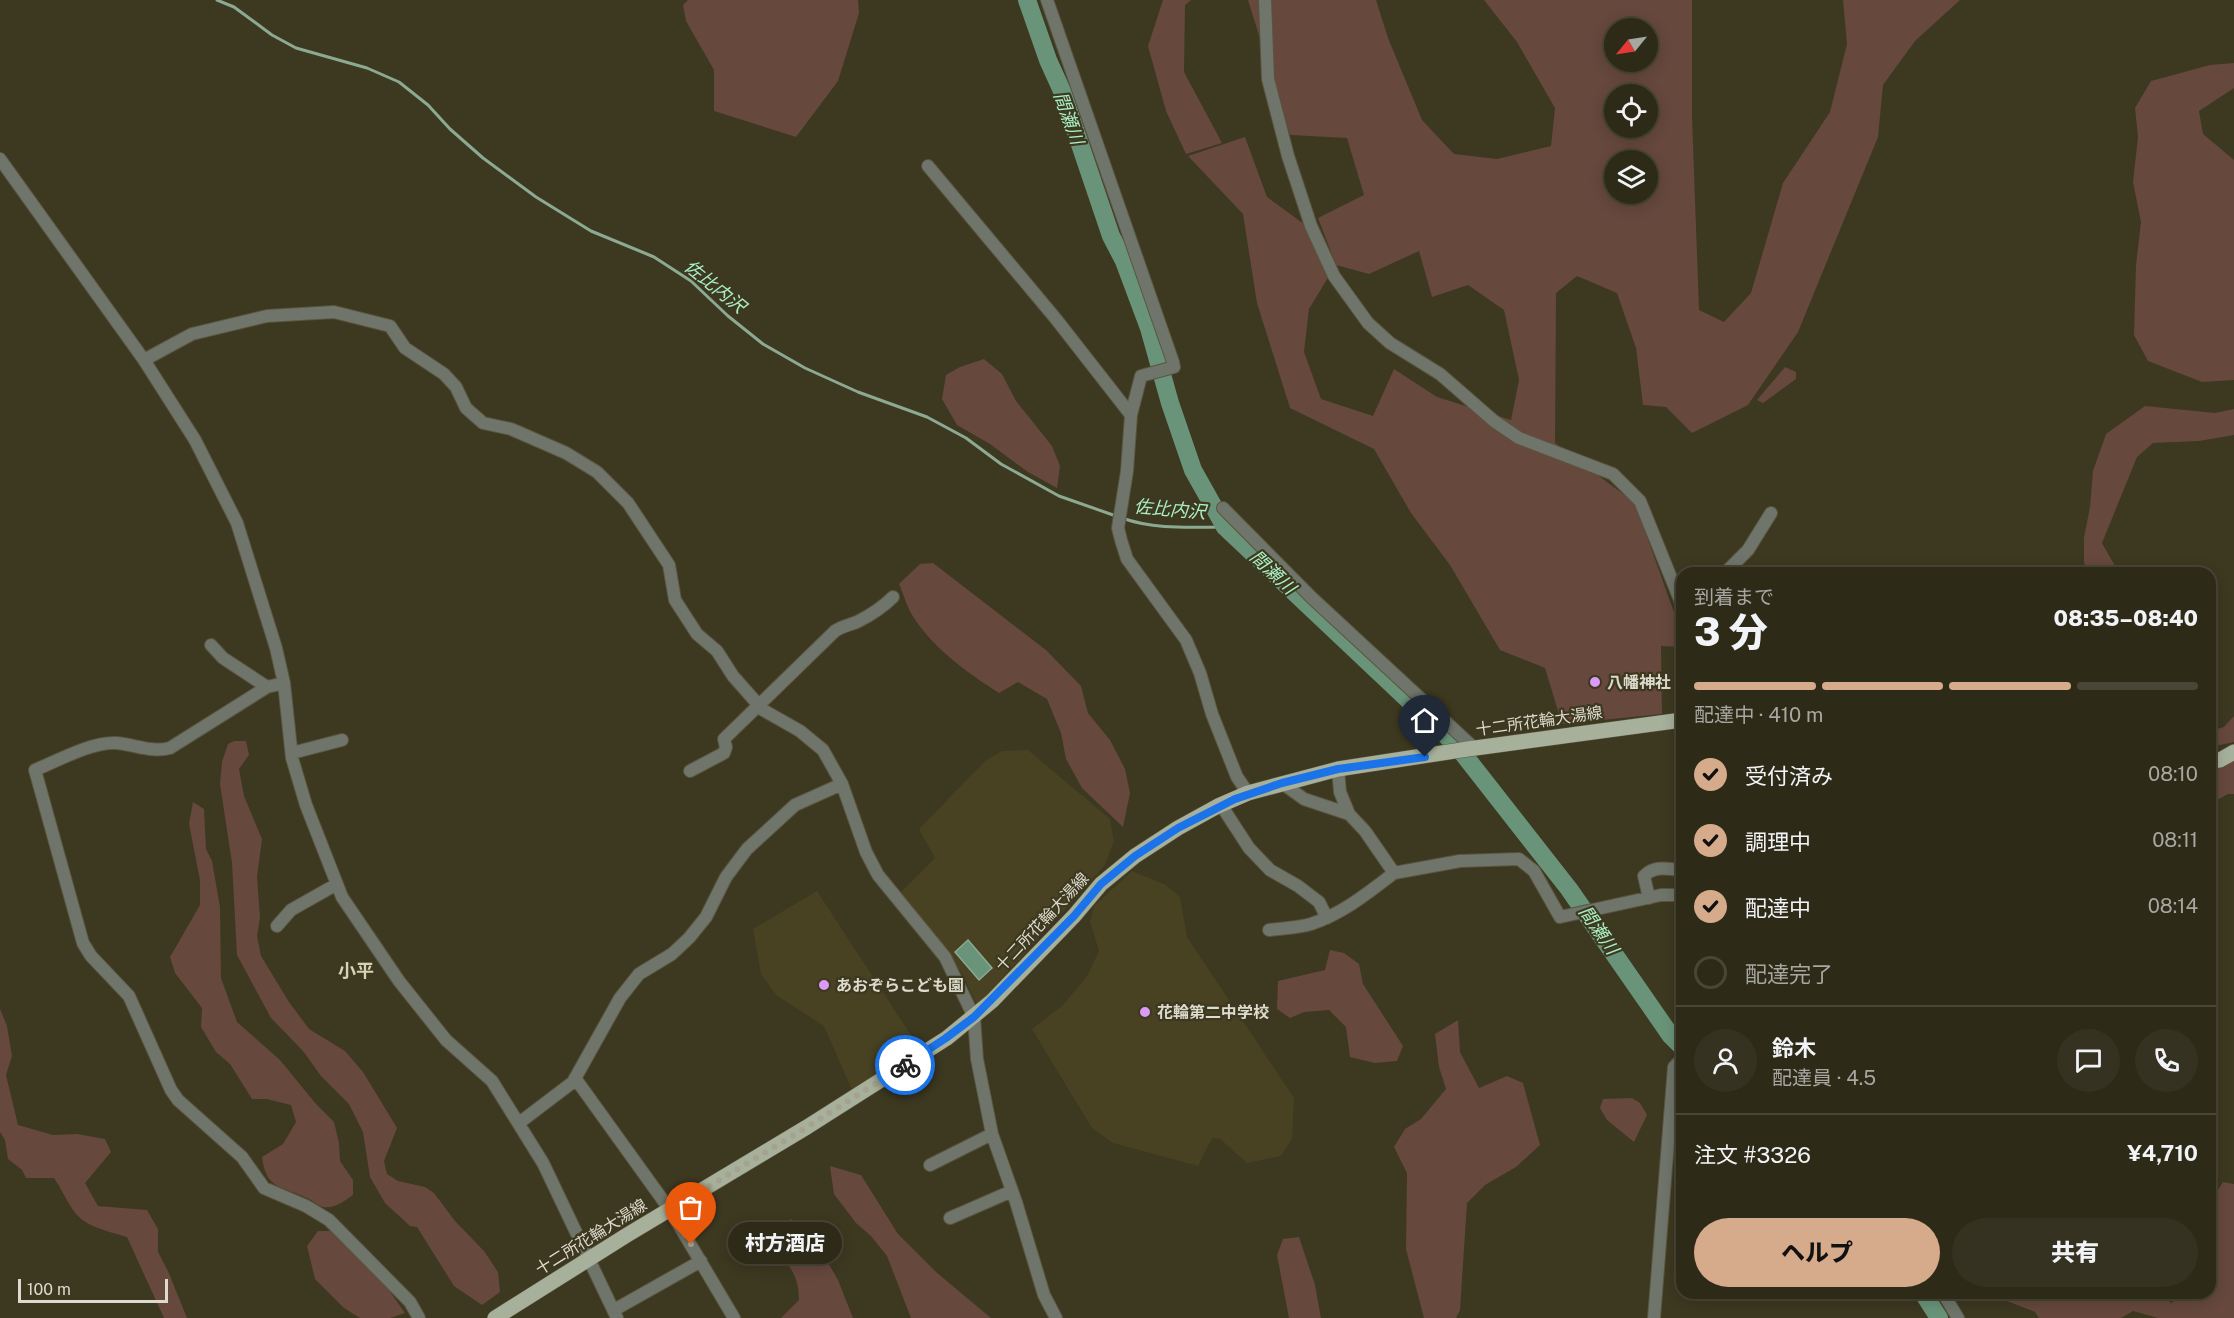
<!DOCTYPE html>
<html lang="ja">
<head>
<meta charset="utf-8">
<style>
  body { margin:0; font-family:"Public Sans","Noto Sans JP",sans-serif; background:#363221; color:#f1f3f6; height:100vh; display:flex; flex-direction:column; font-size:22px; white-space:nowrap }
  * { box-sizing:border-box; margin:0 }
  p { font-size:20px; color:#a7a7a2 }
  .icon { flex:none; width:33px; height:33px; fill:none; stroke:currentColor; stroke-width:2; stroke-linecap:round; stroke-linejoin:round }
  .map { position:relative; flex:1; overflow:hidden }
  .drawer { position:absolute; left:1676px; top:567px; width:540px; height:732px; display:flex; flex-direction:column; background:#2e2a18; border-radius:18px; box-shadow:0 3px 15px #0003,0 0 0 2px #494637 }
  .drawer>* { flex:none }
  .needle { width:39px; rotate:240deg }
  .buttons { position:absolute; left:1604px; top:18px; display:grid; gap:12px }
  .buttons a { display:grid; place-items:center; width:54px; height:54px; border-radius:50%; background:#2e2a18; box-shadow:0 3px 15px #0003,0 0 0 2px #494637; font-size:30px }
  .scale { position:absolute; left:18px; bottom:15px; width:150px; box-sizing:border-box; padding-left:6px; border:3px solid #dddbcd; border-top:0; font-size:16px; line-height:21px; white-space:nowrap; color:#dddbcd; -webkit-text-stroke:4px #3d3820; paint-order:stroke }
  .pin { position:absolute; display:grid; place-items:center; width:51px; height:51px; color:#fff; margin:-62px -26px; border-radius:50% 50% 50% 0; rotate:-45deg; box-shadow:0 0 6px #0007 }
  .pin .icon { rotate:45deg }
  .courier { position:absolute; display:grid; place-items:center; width:60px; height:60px; margin:-30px; border:4px solid #1a73e8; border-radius:50%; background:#fff; color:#222; box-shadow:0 2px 8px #0007 }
  .bubble { position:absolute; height:42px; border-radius:21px; background:#2e2a18; box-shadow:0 3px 15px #0003,0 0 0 2px #494637; font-size:20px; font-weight:800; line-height:42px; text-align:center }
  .overview em { font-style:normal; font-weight:800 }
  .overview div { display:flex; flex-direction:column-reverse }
  .overview { display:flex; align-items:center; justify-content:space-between; height:102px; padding:0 18px }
  h1 { font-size:39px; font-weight:800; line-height:45px }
  .bar { display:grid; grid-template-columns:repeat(4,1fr); gap:9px 6px; align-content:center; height:72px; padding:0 18px }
  .bar i { height:8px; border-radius:4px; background:#494637 }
  .bar .current { background:#d6ab8b }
  .bar p { grid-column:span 4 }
  .line { display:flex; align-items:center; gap:15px; padding:0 18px; border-top:2px solid #494637 }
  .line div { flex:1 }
  .round { display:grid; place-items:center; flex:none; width:63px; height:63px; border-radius:32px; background:#363221 }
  ol { padding:0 18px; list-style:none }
  li { display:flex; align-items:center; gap:18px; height:66px }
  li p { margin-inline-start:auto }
  li .icon { padding:6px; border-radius:50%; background:#d6ab8b; color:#111; stroke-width:4 }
  li:last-child { color:#a7a7a2 }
  li i { width:33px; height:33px; border:3px solid #494637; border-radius:50% }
  .action { display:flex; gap:12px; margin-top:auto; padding:12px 18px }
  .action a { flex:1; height:69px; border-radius:36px; background:#d6ab8b; color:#111; font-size:24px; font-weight:800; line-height:69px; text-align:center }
  .action a+a { background:#363221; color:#f1f3f6 }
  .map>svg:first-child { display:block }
  .built { fill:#484223 }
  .green { fill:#66483d; fill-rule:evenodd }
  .water { fill:#699479; stroke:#8ca992; stroke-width:1.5 }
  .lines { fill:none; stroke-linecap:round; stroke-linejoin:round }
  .stream { stroke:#8ca992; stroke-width:3 }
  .river { stroke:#699479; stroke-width:18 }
  .minor-casing { stroke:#5a553f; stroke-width:14 }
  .tertiary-casing { stroke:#5a553f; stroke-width:14 }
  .primary-casing { stroke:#5a553f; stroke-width:16 }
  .minor { stroke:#6f756a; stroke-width:12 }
  .tertiary { stroke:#6f756a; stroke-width:12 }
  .primary { stroke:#a6b09a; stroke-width:15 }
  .done { stroke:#a5a290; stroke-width:6; stroke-dasharray:0 10.8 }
  .route { stroke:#1a73e8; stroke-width:8 }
  .poi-dot { fill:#db9af6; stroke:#3d3820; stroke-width:2 }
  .labels { text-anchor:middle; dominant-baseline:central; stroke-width:4.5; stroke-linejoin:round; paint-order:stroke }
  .poi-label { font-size:16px; font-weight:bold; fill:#dddbcd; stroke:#3d3820; text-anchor:start }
  .street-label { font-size:16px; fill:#dddbcd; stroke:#3d3820 }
  .water-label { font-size:18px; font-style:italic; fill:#aaf0c4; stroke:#3d3820 }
  .neighbourhood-label { font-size:18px; font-weight:bold; fill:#d7d2b5; stroke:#3d3820 }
</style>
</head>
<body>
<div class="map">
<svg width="2234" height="1318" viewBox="0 0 2234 1318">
  <rect width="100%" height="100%" fill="#3d3820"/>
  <path class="built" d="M1028,750L1110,819L1114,842L1104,866L987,995L976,1004L962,973L899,894L935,858L919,829L985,761L1002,751Z
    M1132,871L1166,885L1180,897L1187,937L1294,1098L1292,1139L1281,1156L1247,1163L1220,1139L1212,1138L1198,1166L1113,1143L1092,1128L1032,1029L1063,1005L1087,976L1099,951L1090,922L1094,906Z
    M817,891L918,1046L852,1090L824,1026L776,995L761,974L753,929Z"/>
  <path class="green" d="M688,0H858L859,13L838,81L796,137L714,111V70L686,21L683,5Z
    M1163,0H1191L1185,5L1184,72L1222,143L1186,154L1166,111L1148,46Z
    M1248,0H1376L1388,38L1422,120L1454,154L1497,159L1551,146L1555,108L1517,42L1484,0H1692V117L1699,310L1724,322L1751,293L1783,183L1830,112L1847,44L1843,0H1960L1915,41L1883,85L1878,137L1798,332L1748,405L1692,433L1666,407L1643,405L1636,348L1617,293L1577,276L1556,293L1555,443L1635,503L1681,632V647L1661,646L1662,714L1562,724L1545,668L1500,650L1450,565L1411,513L1374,449L1290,408L1257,303L1243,214L1188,156L1245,137L1267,197L1304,224L1329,276L1309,309L1304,352L1321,399L1373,416L1394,369L1437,397L1511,420L1519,380L1504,310L1468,285L1432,297L1419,251L1369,274L1336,265L1318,218L1364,195L1347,138L1290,135ZM1614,28H1647V62H1614ZM1614,94H1647V128H1614ZM1614,160H1647V194H1614Z
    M2234,63V88L2199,111L2203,134L2234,160V380L2202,382L2148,361L2134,335L2136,265L2141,222L2133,182L2138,137L2135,108L2151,81L2210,65Z
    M984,359L1002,374L1016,401L1052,446L1060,466L1057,488L1028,472L990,444L957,425L942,399L946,375L960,367Z
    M1785,367L1796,372V379L1763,403L1757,400Z
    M2145,406L2215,413L2234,409V435L2199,441L2153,443L2137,457L2102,543L2119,573H2087L2084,562V538L2090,507L2093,471L2106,434Z
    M933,563L1046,650L1081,686L1088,713L1110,740L1125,769L1130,793L1123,827L1082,788L1066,759L1061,733L1047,699L1018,682L999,693C968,673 935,650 914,618C907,608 904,595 899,584L920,564Z
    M2234,716V742L2210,747V731L2224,727Z
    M234,741H246L249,755L239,769L244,796L262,839L257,877L260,918L257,936L261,956L289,1002L309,1029L345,1051L363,1072L397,1128L384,1161L387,1174L398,1181L425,1187L434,1193L455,1221L484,1251L498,1272L500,1292L482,1305L454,1286L417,1227L410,1226L385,1203L370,1177L363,1132L349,1104L321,1076L303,1051L271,1018L237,955L232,863L220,784L222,762L228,744Z
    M2234,759V794H2228L2210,804V771Z
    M193,802L204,809L206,849L212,861L220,907L221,978L237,1022L280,1060L316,1104L334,1122L339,1143L340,1161L353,1180V1195C344,1201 335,1209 323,1207C318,1206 312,1200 307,1198C282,1186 266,1190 262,1157L283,1144L296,1122L291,1105L267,1099H252L230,1064L216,1052L201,1027L202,1008L175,973L170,957L200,905V880L189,824Z
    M1330,950L1344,953L1359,964L1363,984L1403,1046L1397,1061L1375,1063L1350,1057L1346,1027L1329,1010L1304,1012L1290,1018L1277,1009L1278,981L1325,970Z
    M0,1009L7,1026L12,1056L6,1075L18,1125L53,1135L77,1134L105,1139L111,1152L85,1183L98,1206L147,1210L158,1229V1252L168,1271L187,1318H164L127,1237C108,1231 84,1227 73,1210C66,1200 61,1188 54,1178H26L22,1170L8,1159L5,1140L0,1132Z
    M1458,1020L1460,1052L1479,1088L1507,1076L1523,1083L1540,1145L1516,1167L1485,1185L1467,1203L1460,1310L1456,1318H1424L1406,1249L1407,1173L1394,1147L1405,1129L1421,1119L1446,1089L1439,1067L1435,1034Z
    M1632,1098L1640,1103L1647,1115L1634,1142L1607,1120L1600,1108L1603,1099Z
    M830,1166L861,1175L898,1234L936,1272L991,1318H911L887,1256L871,1236L856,1223L834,1194Z
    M2223,1182L2234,1184V1318H2158L2133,1311L2121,1318H2039L2035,1312L1994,1296L1993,1293H2162L2171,1303L2186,1293H2210V1202Z
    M791,1219L811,1233L838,1280L853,1318H781L799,1300C799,1273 788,1268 778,1247C776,1241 775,1234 773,1228Z
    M318,1231H332L379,1276L405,1313L390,1318H360L344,1308L315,1279L307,1246Z
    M1299,1237L1315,1285L1321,1318H1289L1277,1255L1283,1239Z"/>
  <path class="water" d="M968,940L992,968L979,980L955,952Z"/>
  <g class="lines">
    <path class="stream" d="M217,0L234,7L272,35L296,48L367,68L399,82L428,105L450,129L483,158L536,197L591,231L654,257L691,281L728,316L763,344L805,368L858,392L927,417L966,438L1001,464L1059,496L1116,516
      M1122,518C1155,530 1191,527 1225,527"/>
    <path class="river" d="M1027,0L1048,60L1062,91L1111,236L1124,261L1149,328L1170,403L1193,470L1225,527L1457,746L1569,889L1671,1036L1682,1047
      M1923,1293L1939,1318"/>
    <defs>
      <path id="minor" d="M1047,0L1173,362L1174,367L1141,376L1131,415L1127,471L1118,528L1121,540L1127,559L1186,640L1200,673L1212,714L1231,762L1237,777L1248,793
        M1265,0L1268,79L1288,156L1311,226L1334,276L1368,323L1390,343L1440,374L1494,421L1519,438L1613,474L1640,501L1682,605
        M0,159L144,360L195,440L237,523L276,648L284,683L292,758L306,805L342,897L399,981L446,1040L492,1081L543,1163L617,1318
        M928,166L1056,319L1131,415
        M144,360L192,334L267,316L334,312L390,326L405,348L444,374L456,387L466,408L483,423L511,429L566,453L597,472L628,503L669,565L675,600L697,634L717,651L733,676L763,710L800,731L823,750L842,784L866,852L878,875L945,957L974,1017L977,1059L992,1134L1016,1202L1044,1295L1056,1318
        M1223,508L1311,597L1474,748
        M1725,573L1748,550L1771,513
        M211,645L223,658L267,687
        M284,683L267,687L170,748C152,753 134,744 115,743C91,742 57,761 35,770L83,943L91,956L129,996L171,1090L178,1100L242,1157L264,1188L306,1206L329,1220L410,1302L419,1318
        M292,753L342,740
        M1338,769L1340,792L1349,814
        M690,771L724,753L726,747L724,739L835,631C842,626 850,625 857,622C871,615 883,607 893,597
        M1282,783L1304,799L1349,814L1365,831L1394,873L1460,861L1519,859L1534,871L1560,917L1661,895H1680
        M1221,805L1249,848L1270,870L1298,886L1319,902L1327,918
        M1649,898L1644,876C1655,865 1667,869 1682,870
        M277,926L291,910L337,884
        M1269,930C1283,928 1298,928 1311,924C1342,914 1368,893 1394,873
        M575,1078L670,1210L734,1318
        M519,1123L573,1082L620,998L639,974L672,954L689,938L706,917L726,877L747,849L795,805L842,784
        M930,1165L992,1134
        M950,1218L1012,1191
        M614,1310L701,1261
        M1654,1318L1674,1067L1682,1059"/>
      <path id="tertiary" d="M1943,1293L1958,1318"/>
      <path id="primary" d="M2210,762L2220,760L2234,752
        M495,1318L627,1235L807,1127L947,1038L992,1001L1074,916L1101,884L1135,856L1178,828L1218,806L1248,793L1338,769L1468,749L1682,720"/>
    </defs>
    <use href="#minor" class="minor-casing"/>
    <use href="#tertiary" class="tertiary-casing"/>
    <use href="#primary" class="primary-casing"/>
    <use href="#minor" class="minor"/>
    <use href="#tertiary" class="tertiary"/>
    <use href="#primary" class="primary"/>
  </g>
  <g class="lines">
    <path class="done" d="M691,1244L670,1210L807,1127L905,1065"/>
    <path class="route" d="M905,1065L946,1038L974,1017L1074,916L1101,884L1135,856L1178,828L1235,799L1282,783L1338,769L1425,757"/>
  </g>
  <g class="poi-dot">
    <circle cx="1595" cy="682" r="6"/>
    <circle cx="824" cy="985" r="6"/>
    <circle cx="1145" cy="1012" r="6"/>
  </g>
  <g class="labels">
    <g class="poi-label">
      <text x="1607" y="682">八幡神社</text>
      <text x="836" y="985">あおぞらこども園</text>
      <text x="1157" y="1012">花輪第二中学校</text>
    </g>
    <g class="street-label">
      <text transform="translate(1539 721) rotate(-8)">十二所花輪大湯線</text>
      <text transform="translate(1042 922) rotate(-47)">十二所花輪大湯線</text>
      <text transform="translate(591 1237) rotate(-32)">十二所花輪大湯線</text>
    </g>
    <g class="water-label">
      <text transform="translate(1069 118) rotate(70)">間瀬川</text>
      <text transform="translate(715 286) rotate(39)">佐比内沢</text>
      <text transform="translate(1170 509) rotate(5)">佐比内沢</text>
      <text transform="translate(1273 572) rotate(43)">間瀬川</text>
      <text transform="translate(1599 930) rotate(55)">間瀬川</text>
    </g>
    <g class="neighbourhood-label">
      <text x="356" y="970">小平</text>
    </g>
  </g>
</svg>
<div class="buttons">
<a><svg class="needle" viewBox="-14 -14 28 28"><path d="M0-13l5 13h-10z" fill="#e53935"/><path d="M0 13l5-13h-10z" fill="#a7a7a2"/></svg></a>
<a><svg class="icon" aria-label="locate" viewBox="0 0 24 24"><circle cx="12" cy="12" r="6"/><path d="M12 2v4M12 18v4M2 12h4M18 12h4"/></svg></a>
<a><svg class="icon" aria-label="layers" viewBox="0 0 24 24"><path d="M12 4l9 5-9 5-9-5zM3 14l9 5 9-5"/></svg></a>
</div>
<div class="scale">100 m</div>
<div class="pin" style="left:691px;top:1244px;background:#ea580c"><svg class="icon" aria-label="bag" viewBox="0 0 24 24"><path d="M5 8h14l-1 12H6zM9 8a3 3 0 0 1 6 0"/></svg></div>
<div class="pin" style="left:1425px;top:757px;background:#1f2937"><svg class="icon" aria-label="home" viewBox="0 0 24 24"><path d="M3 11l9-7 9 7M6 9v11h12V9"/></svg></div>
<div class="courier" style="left:905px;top:1065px"><svg class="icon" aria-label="bike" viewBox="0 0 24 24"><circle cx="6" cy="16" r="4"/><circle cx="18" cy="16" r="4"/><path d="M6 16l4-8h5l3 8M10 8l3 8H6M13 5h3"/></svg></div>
<div class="bubble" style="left:728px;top:1222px;width:114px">村方酒店</div>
<section class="drawer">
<div class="overview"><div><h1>3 分</h1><p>到着まで</p></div><em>08:35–08:40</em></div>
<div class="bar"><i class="current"></i><i class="current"></i><i class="current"></i><i></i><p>配達中 · 410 m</p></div>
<ol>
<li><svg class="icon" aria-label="check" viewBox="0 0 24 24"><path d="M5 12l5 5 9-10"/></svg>受付済み<p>08:10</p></li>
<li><svg class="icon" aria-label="check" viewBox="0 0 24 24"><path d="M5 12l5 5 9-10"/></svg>調理中<p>08:11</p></li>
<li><svg class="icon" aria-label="check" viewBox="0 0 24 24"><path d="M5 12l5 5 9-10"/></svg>配達中<p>08:14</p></li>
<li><i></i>配達完了</li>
</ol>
<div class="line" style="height:108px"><a class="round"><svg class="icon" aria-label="person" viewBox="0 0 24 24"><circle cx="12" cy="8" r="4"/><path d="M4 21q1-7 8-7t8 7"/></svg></a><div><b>鈴木</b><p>配達員 · 4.5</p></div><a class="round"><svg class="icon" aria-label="chat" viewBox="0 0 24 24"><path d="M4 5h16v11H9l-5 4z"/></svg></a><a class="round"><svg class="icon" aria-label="phone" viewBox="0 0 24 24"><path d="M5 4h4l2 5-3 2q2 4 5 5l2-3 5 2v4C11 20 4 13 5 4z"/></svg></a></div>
<div class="line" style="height:78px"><div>注文 #3326</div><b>¥4,710</b></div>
<div class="action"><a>ヘルプ</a><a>共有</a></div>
</section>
</div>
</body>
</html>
